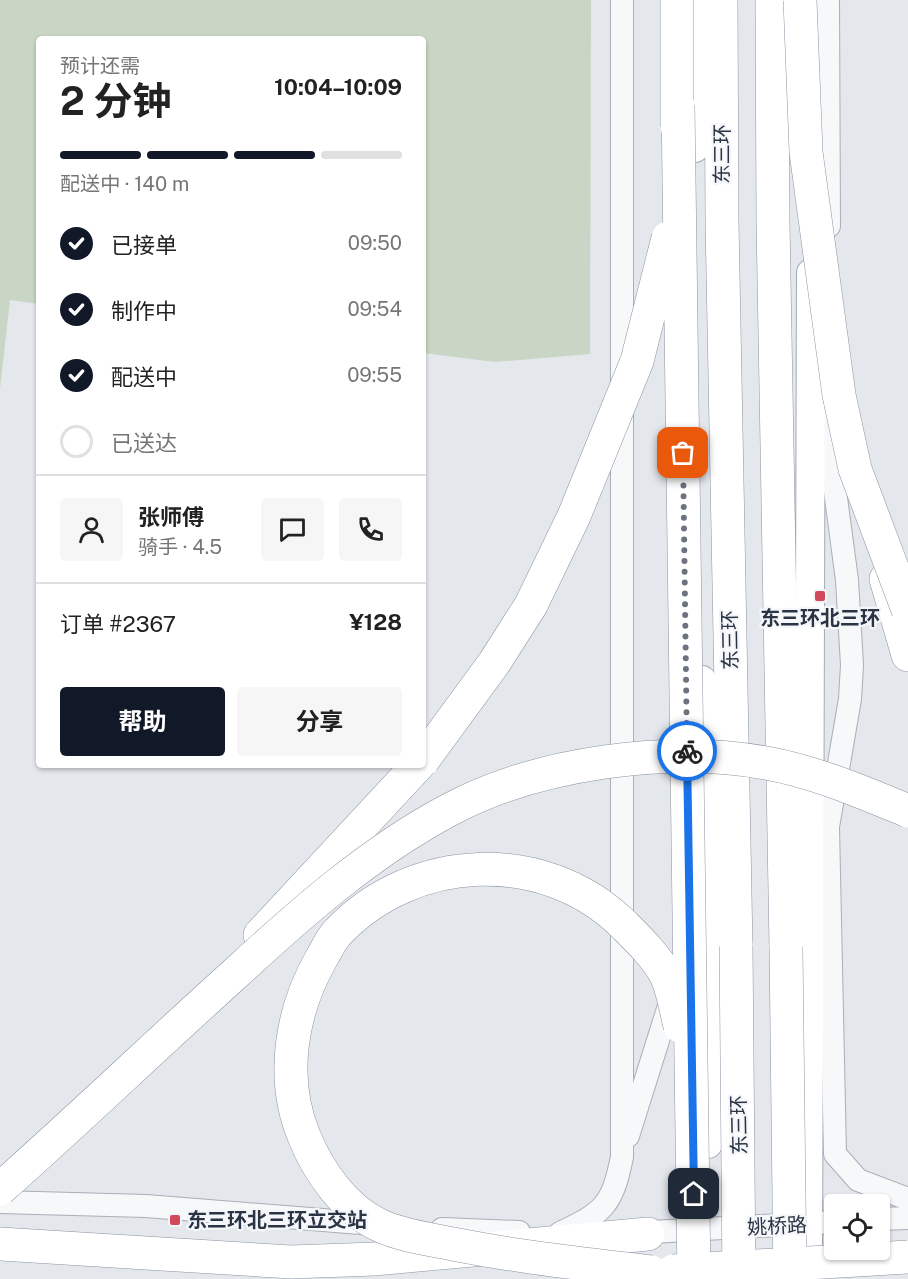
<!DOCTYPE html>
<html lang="zh">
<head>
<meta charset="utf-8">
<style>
  body { margin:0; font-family:"Public Sans","Noto Sans SC",sans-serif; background:#f6f6f6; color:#222; height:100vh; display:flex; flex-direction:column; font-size:22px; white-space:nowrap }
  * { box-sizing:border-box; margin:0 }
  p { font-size:20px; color:#767676 }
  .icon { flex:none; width:33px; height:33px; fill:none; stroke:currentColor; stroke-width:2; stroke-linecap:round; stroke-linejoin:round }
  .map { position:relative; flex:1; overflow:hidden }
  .details { position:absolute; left:36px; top:36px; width:390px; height:732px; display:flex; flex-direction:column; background:#fff; border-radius:6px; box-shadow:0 2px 4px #0004 }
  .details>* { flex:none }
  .tools { position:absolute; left:824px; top:1194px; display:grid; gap:12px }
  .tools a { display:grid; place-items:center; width:66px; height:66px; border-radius:6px; background:#fff; box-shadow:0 2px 4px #0004; font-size:30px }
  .pin { position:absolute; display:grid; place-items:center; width:51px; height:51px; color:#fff; margin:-26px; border-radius:12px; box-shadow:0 3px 9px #0006 }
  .courier { position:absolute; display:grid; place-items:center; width:60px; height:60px; margin:-30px; border:4px solid #1a73e8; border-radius:50%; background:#fff; color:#222; box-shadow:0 2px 8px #0007 }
  .headline em { font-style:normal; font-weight:700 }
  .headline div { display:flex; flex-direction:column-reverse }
  .headline { display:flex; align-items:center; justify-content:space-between; height:102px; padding:0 24px }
  h1 { font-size:39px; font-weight:700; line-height:45px }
  .bar { display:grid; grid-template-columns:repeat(4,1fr); gap:9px 6px; align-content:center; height:72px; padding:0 24px }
  .bar i { height:8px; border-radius:4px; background:#e0e0e0 }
  .bar .current { background:#111827 }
  .bar p { grid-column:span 4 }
  .line { display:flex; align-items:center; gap:15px; padding:0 24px; border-top:2px solid #e0e0e0 }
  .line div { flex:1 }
  .round { display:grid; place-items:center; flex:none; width:63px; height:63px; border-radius:6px; background:#f6f6f6 }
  ol { padding:0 24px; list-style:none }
  li { display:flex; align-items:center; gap:18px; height:66px }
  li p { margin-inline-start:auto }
  li .icon { padding:6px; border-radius:50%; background:#111827; color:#fff; stroke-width:4 }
  li:last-child { color:#767676 }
  li i { width:33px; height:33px; border:3px solid #e0e0e0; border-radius:50% }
  .primary-button { display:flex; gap:12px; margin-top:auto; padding:12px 24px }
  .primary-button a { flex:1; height:69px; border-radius:6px; background:#111827; color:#fff; font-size:24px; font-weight:700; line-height:69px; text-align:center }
  .primary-button a+a { background:#f6f6f6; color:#222 }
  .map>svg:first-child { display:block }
  .green { fill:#c9d6c5 }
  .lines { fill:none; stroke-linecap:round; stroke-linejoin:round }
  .minor-casing { stroke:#a9aeb7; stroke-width:24 }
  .major-casing { stroke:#a3abb8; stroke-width:30 }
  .highway-casing { stroke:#8b94a3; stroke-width:34 }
  .minor { stroke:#f7f8fa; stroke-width:22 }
  .major { stroke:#fff; stroke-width:28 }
  .highway { stroke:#fff; stroke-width:33 }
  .highway-bridge-casing { stroke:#8b94a3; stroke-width:34; stroke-linecap:butt }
  .highway-bridge { stroke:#fff; stroke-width:33 }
  .done { stroke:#6c737f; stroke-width:6; stroke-dasharray:0 10.8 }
  .route { stroke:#1a73e8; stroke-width:8 }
  .poi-dot { fill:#d1495b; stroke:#f4f6f9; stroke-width:2 }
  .labels { text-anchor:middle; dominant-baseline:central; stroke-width:4.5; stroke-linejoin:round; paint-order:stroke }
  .street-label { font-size:20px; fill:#2b3445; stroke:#f4f6f9 }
  .poi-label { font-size:20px; font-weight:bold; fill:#2b3445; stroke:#f4f6f9 }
</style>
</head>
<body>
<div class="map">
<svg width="908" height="1279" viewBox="0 0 908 1279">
  <rect width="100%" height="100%" fill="#e4e7ec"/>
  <path class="green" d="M0,0H591L590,354L495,362L423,353V39H39V304L10,300L0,389Z"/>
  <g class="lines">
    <defs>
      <path id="minor" d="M828,0L829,226
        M831,406L832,468L847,580L852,665L850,699L828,827L835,1154L858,1180L908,1199
        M628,1136L672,996
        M0,1202L146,1206L373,1224
        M879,1219L908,1218
        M442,1229L519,1232
        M560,1233C604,1212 612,1206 622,1157V0
        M633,1233L834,1222"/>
      <path id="major" d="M694,0L695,148
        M702,680L708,917V1144
        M808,1279L811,273"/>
      <path id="highway" d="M721,0L722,222L736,946
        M772,0L773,222L786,947
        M886,579L908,655
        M260,935L418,765
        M0,1244L291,1262L374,1259L648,1234"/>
    </defs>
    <use href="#minor" class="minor-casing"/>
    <use href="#major" class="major-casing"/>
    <use href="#highway" class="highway-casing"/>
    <use href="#minor" class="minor"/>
    <use href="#major" class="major"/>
    <use href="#highway" class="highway"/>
    <defs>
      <path id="highway-bridge" d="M800,0L806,152L839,395L855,469L908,610
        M678,105L694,1279
        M677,127V0
        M423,760L494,663L531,605L574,516L637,361L668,238
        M736,946L739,1279
        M786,947L790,1279
        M0,1189C80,1118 157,1044 237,972C302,912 370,852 449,810C536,763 669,745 766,763C816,772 862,792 908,811
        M673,1271L908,1257
        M651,1272C585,1264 518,1257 453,1244C429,1239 403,1236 381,1226C345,1210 318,1171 304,1136C280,1078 291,1012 321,959C326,951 331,939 338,932C413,853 543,847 622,923C637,938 656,956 666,975C673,990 676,1010 680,1026"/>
    </defs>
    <use href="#highway-bridge" class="highway-bridge-casing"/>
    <use href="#highway-bridge" class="highway-bridge"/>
  </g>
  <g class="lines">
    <path class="done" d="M683,453L687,751"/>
    <path class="route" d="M687,751L694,1194"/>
  </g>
  <g class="poi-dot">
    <rect x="814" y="590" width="12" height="12" rx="3"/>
    <rect x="169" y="1214" width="12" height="12" rx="3"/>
  </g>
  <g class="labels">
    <g class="street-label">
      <text transform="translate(722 154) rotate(-90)">东三环</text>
      <text transform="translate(730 640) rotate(-91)">东三环</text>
      <text transform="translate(739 1125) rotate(-91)">东三环</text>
      <text transform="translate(777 1226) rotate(-3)">姚桥路</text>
    </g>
    <g class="poi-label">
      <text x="820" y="618">东三环北三环</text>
      <text x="187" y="1220" text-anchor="start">东三环北三环立交站</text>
    </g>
  </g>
</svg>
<div class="tools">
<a><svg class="icon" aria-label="locate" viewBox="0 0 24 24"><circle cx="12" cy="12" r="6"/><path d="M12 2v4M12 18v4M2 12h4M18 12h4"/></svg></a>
</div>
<div class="pin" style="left:683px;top:453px;background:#ea580c"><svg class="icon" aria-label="bag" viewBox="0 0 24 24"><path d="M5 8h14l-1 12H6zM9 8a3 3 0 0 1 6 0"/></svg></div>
<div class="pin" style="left:694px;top:1194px;background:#1f2937"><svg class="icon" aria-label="home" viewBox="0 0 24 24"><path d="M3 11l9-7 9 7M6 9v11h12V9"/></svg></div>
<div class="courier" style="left:687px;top:751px"><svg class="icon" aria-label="bike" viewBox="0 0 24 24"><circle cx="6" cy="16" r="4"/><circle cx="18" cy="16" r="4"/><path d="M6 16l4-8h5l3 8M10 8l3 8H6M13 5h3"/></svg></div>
<section class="details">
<div class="headline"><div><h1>2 分钟</h1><p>预计还需</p></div><em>10:04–10:09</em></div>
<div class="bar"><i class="current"></i><i class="current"></i><i class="current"></i><i></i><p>配送中 · 140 m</p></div>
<ol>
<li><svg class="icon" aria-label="check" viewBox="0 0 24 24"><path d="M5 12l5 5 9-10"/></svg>已接单<p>09:50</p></li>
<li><svg class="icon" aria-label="check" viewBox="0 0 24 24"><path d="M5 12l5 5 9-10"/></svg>制作中<p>09:54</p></li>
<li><svg class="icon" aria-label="check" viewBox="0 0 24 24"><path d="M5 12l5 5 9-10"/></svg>配送中<p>09:55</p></li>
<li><i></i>已送达</li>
</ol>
<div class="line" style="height:108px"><a class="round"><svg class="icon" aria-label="person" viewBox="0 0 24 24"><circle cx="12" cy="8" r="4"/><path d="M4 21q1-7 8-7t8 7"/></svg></a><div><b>张师傅</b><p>骑手 · 4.5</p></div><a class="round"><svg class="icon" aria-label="chat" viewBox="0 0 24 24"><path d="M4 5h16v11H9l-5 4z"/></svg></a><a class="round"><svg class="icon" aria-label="phone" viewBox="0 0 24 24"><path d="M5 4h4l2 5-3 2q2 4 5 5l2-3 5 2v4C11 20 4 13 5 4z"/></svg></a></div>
<div class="line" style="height:78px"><div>订单 #2367</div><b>¥128</b></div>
<div class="primary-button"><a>帮助</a><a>分享</a></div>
</section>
</div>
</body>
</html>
